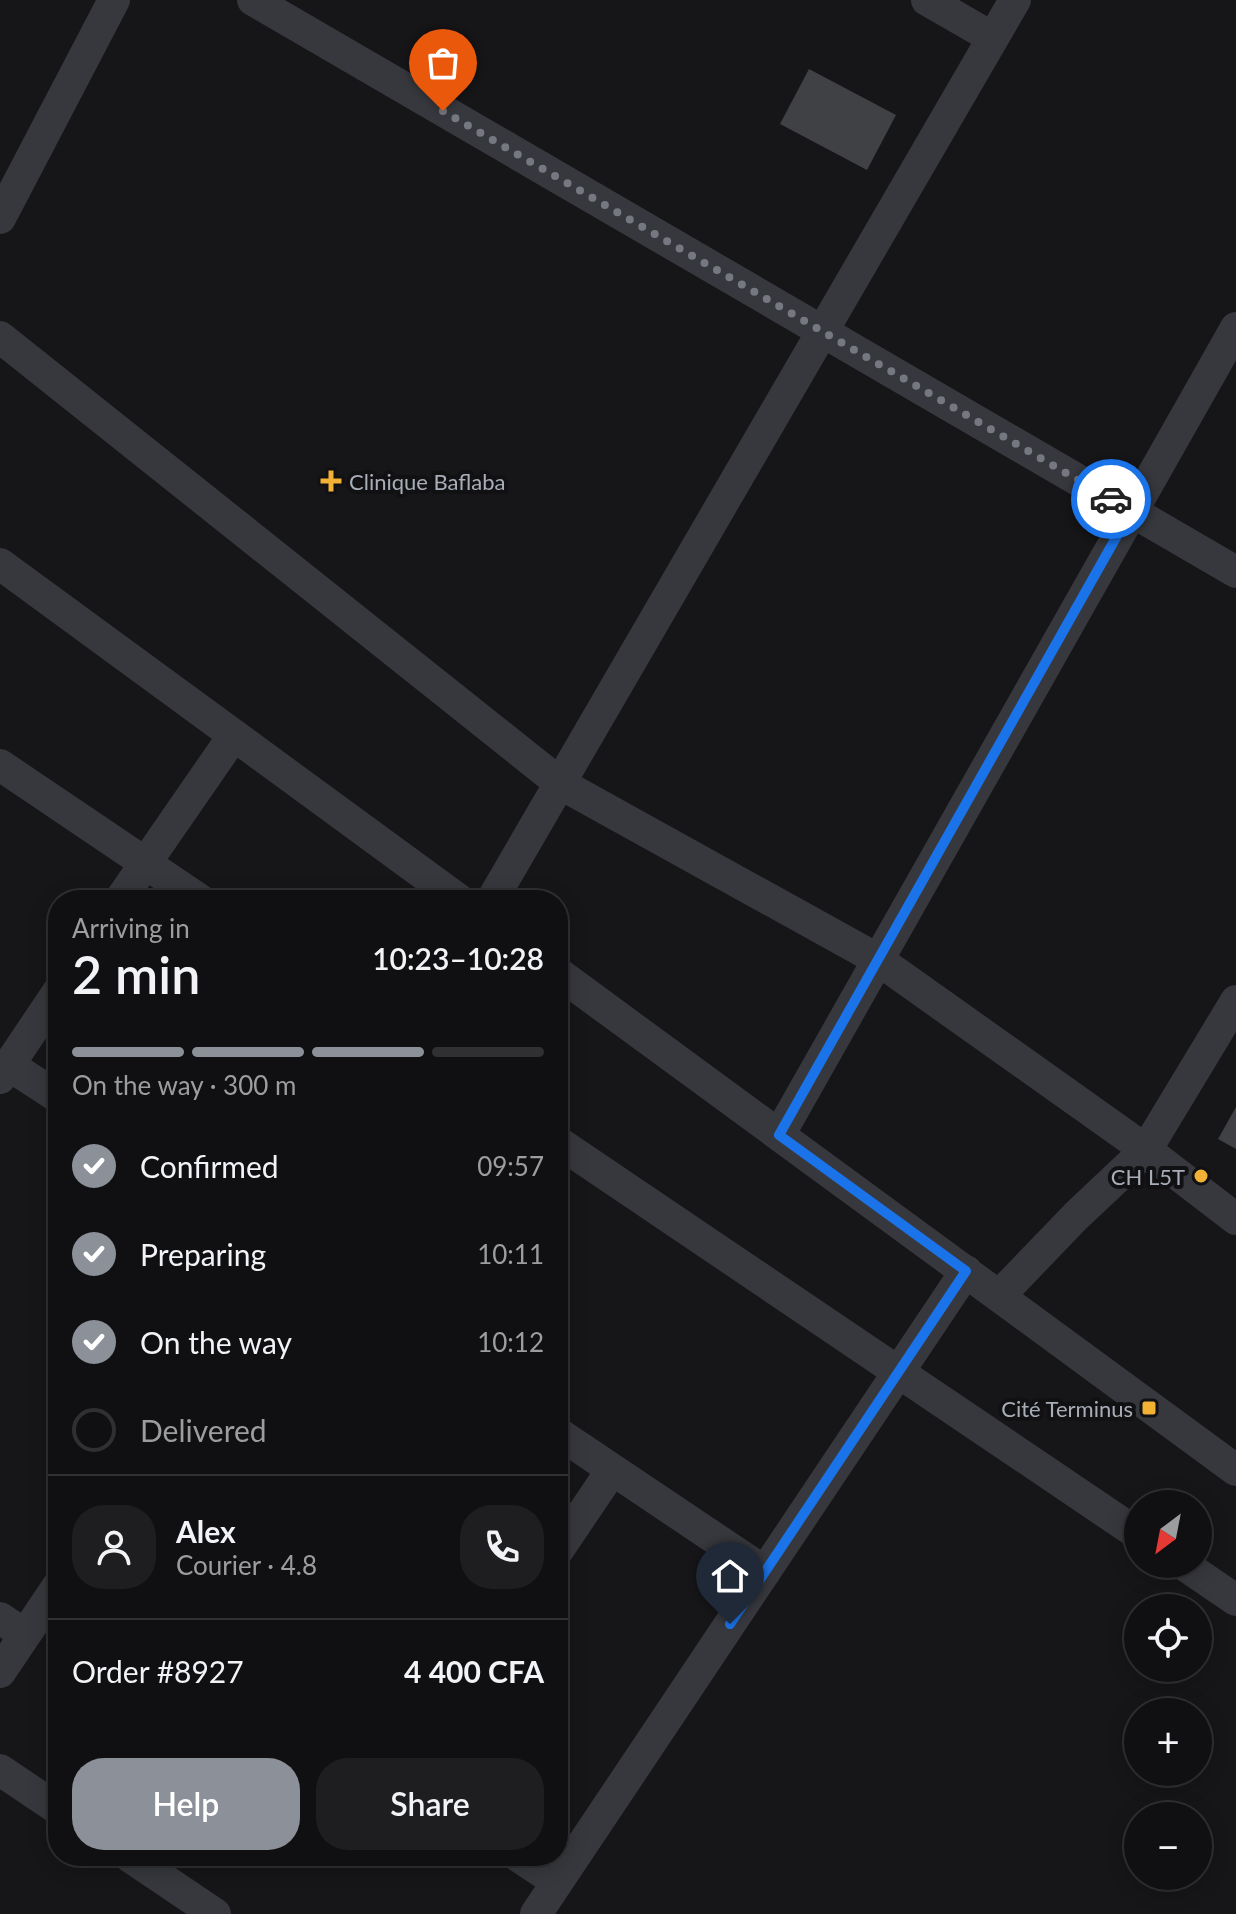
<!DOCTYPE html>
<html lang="en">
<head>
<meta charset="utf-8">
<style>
  body { margin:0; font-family:Lato,sans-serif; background:#1e1e20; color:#f1f3f6; height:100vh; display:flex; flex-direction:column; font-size:30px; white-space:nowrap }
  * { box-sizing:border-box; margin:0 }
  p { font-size:26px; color:#9c9d9f }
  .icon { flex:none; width:44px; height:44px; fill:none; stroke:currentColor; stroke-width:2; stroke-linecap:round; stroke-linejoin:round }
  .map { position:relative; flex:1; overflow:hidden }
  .side { position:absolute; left:48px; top:890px; width:520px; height:976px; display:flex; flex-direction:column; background:#101012; border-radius:32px; box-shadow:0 4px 20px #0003,0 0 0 2px #303032 }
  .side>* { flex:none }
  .needle { width:52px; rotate:212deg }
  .buttons { position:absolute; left:1124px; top:1490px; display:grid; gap:16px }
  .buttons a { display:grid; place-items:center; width:88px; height:88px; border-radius:50%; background:#101012; box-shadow:0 4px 20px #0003,0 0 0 2px #303032; font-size:40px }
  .pin { position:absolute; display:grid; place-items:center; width:68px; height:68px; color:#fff; margin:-82px -34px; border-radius:50% 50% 50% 0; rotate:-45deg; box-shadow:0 0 8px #0007 }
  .pin .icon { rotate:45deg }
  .courier { position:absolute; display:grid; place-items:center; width:80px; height:80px; margin:-40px; border:6px solid #1a73e8; border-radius:50%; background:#fff; color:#222; box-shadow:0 2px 10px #0007 }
  .overview em { font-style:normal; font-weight:600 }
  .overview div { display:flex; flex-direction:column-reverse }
  .overview { display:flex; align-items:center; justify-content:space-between; height:136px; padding:0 24px }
  h1 { font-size:52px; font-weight:600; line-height:60px }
  .bar { display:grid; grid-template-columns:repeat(4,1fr); gap:12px 8px; align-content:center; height:96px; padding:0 24px }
  .bar i { height:10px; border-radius:6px; background:#303032 }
  .bar .on { background:#8c9099 }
  .bar p { grid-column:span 4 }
  .line { display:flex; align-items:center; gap:20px; padding:0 24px; border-top:2px solid #303032 }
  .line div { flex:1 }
  .round { display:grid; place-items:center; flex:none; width:84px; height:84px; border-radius:32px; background:#1e1e20 }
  ol { padding:0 24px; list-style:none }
  li { display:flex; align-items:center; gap:24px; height:88px }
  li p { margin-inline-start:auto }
  li .icon { padding:8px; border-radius:50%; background:#8c9099; color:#fff; stroke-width:4 }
  li:last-child { color:#9c9d9f }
  li i { width:44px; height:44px; border:4px solid #303032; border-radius:50% }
  .cta { display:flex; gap:16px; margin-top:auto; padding:16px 24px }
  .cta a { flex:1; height:92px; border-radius:32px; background:#8c9099; color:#fff; font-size:32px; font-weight:600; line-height:92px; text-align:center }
  .cta a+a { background:#1e1e20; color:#f1f3f6 }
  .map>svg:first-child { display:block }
  .building { fill:#404145 }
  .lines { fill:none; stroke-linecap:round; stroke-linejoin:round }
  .minor { stroke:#37383d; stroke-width:32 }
  .done { stroke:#757880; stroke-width:8; stroke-dasharray:0 14.4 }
  .route { stroke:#1a73e8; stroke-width:10 }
  .poi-dot { fill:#f2b134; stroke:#111113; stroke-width:3 }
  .labels { text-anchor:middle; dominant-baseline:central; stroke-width:8; stroke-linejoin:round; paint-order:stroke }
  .poi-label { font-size:22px; fill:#a8adb8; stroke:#111113; text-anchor:end }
</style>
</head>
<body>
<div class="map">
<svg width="1236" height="1914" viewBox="0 0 1236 1914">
  <rect width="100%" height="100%" fill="#161618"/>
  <path class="building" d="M809,69L896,115L867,170L780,124Z
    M1236,1107V1149L1218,1139Z"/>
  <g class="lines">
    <path class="minor" d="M253,0L1236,572
      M927,0L993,38
      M0,218L114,0
      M0,337L561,784L877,959L1146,1150L1236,1219
      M0,564L459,900
      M0,765L200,900
      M120,900L234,735
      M492,900L1015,0
      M558,973L1236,1470
      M9,1065L58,1097
      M0,1078L58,992
      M779,1135L1236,328
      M558,1142L1138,1534
      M999,1296L1076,1216L1146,1150L1236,1001
      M558,1433L765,1572
      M558,1550L612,1470
      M1183,1564L1236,1600
      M0,1618L25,1635
      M0,1672L58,1586
      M0,1770L58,1809
      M129,1856L215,1914
      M518,1856L557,1882
      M536,1914L966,1271"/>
  </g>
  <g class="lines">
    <path class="done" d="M443,111L1111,499"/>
    <path class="route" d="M730,1624L966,1271L779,1135L1131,511L1111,499"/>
  </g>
  <g class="poi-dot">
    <path d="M327 469h8v8h8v8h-8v8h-8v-8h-8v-8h8z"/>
    <circle cx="1201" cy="1176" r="8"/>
    <rect x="1141" y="1400" width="16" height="16" rx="4"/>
  </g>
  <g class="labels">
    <g class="poi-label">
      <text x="349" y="481" text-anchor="start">Clinique Baflaba</text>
      <text x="1185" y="1176">CH L5T</text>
      <text x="1133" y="1408">Cité Terminus</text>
    </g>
  </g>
</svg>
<div class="buttons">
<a><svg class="needle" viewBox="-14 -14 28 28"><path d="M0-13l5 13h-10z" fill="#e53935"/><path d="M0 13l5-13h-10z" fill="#9c9d9f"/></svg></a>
<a><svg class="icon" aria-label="locate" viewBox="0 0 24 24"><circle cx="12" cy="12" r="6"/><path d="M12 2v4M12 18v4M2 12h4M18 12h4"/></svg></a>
<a>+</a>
<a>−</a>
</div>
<div class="pin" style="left:443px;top:111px;background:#ea580c"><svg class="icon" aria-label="bag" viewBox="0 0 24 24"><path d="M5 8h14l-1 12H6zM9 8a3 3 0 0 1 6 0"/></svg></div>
<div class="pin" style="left:730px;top:1624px;background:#1f2937"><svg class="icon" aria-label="home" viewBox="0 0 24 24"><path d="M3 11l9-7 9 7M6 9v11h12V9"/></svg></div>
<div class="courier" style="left:1111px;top:499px"><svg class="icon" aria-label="car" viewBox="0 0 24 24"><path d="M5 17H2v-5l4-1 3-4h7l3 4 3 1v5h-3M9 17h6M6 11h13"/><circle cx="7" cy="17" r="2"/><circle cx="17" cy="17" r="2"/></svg></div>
<section class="side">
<div class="overview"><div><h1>2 min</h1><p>Arriving in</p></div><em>10:23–10:28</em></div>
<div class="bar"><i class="on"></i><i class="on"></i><i class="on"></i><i></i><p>On the way · 300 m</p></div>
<ol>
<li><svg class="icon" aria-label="check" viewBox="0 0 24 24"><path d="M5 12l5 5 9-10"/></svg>Confirmed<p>09:57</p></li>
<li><svg class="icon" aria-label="check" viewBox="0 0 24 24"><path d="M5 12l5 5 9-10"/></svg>Preparing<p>10:11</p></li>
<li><svg class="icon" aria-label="check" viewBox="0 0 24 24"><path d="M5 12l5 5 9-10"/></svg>On the way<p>10:12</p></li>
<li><i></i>Delivered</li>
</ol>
<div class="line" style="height:144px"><a class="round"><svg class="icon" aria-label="person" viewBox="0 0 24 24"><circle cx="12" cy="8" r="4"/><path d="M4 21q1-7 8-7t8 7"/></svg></a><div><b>Alex</b><p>Courier · 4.8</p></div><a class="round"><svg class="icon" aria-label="phone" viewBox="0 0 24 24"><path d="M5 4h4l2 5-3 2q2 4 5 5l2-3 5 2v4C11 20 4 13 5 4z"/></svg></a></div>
<div class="line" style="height:104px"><div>Order #8927</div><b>4 400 CFA</b></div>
<div class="cta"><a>Help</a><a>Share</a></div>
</section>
</div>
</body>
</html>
